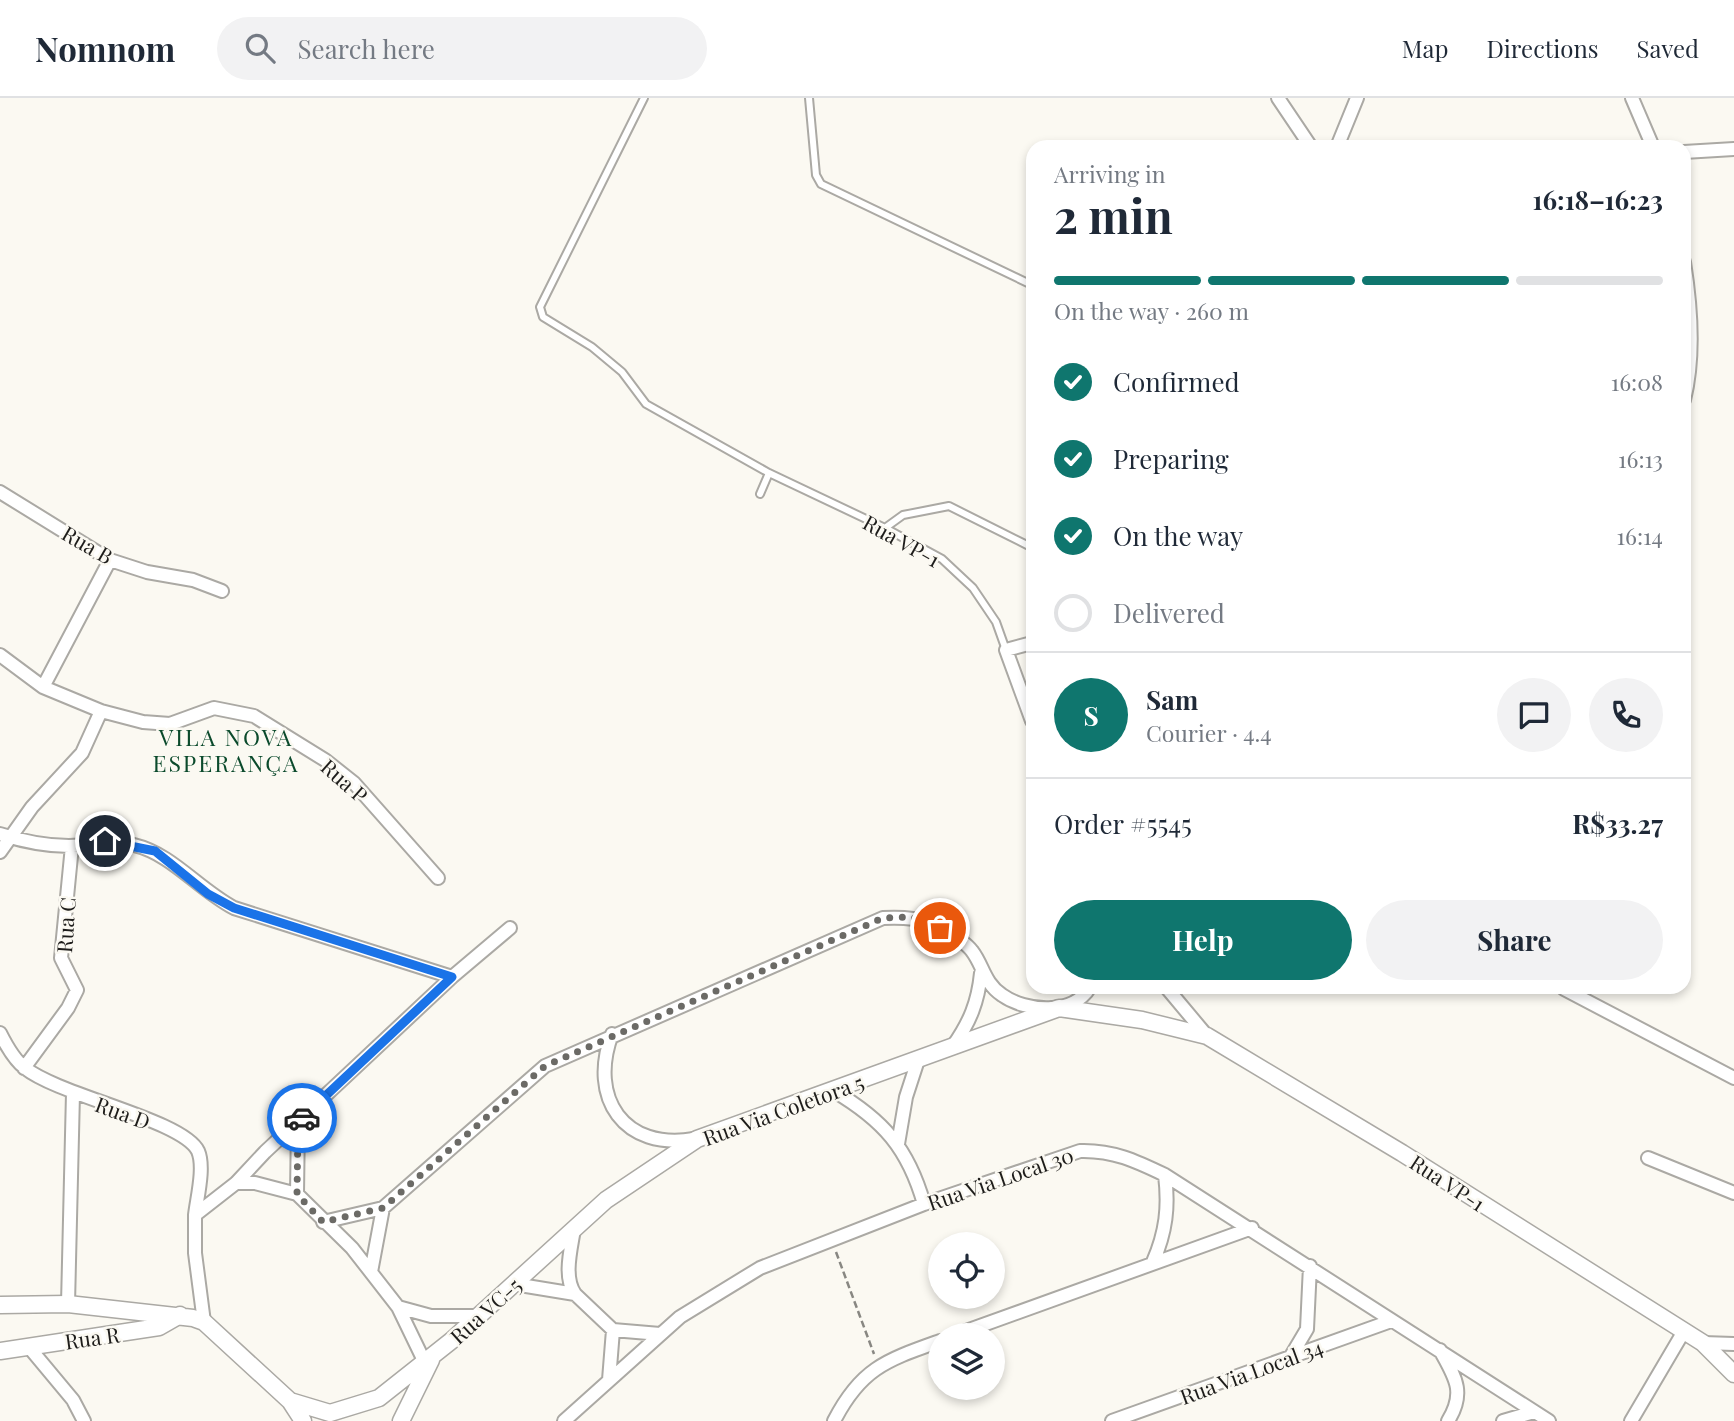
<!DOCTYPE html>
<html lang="en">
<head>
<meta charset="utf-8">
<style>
  body { margin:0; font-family:"Playfair Display",serif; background:#f2f2f3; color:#1f2937; height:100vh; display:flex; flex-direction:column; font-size:26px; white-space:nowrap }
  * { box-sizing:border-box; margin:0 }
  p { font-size:23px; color:#747a83 }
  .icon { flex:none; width:38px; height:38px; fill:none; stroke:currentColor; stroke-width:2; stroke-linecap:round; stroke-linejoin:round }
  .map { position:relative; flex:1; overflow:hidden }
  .side { position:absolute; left:1026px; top:42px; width:665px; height:854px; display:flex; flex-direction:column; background:#fff; border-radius:21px; box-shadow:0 4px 10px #0003 }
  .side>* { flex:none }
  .buttons { position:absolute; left:928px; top:1134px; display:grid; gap:14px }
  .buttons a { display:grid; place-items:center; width:77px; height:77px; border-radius:50%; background:#fff; box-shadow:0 4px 10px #0003; font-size:35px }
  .pin { position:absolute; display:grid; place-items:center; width:60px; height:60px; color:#fff; margin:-30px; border:4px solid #fff; border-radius:50%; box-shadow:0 2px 7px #0007 }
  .courier { position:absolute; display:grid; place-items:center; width:70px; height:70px; margin:-35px; border:5px solid #1a73e8; border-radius:50%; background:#fff; color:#222; box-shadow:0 2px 9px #0007 }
  .headline em { font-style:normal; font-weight:700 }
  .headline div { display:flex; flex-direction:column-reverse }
  .headline { display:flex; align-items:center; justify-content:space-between; height:119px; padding:0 28px }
  h1 { font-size:46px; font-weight:700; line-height:52px }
  .bar { display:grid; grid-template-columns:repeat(4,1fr); gap:10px 7px; align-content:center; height:84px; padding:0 28px }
  .bar i { height:9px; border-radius:5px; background:#e0e1e3 }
  .bar .on { background:#0f766e }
  .bar p { grid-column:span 4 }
  .line { display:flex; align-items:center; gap:18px; padding:0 28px; border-top:2px solid #e0e1e3 }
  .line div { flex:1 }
  .round { display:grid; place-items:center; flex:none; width:74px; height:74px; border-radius:37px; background:#f2f2f3 }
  ol { padding:0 28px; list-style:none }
  li { display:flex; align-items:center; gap:21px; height:77px }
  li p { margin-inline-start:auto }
  li .icon { padding:7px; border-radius:50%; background:#0f766e; color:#fff; stroke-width:4 }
  li:last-child { color:#747a83 }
  li i { width:38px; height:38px; border:4px solid #e0e1e3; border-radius:50% }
  .action { display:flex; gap:14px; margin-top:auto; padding:14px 28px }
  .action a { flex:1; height:80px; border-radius:42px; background:#0f766e; color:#fff; font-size:28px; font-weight:700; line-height:80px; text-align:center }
  .action a+a { background:#f2f2f3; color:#1f2937 }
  header { display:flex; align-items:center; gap:42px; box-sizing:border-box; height:98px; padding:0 35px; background:#fff; border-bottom:2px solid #e0e1e3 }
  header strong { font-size:33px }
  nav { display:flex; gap:38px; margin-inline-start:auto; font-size:24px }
  .search { width:490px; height:63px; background:#f2f2f3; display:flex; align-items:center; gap:18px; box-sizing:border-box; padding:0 24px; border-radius:38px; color:#747a83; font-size:26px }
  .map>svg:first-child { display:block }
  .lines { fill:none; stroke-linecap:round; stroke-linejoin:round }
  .service-casing { stroke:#aba9a4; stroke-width:10 }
  .minor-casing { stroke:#aba9a4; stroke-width:16 }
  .tertiary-casing { stroke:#aba9a4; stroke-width:19 }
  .path { stroke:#888782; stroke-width:2.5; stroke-dasharray:7 3.5; stroke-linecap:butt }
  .service { stroke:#fff; stroke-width:6 }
  .minor { stroke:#fff; stroke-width:12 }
  .tertiary { stroke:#fff; stroke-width:16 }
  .done { stroke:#6b6a66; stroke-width:7; stroke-dasharray:0 12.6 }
  .route { stroke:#1a73e8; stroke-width:9 }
  .labels { text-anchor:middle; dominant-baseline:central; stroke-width:5; stroke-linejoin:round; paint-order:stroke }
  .street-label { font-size:21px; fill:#1e1d1b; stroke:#fbf9f2 }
  .neighbourhood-label { font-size:23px; letter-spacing:2px; fill:#0b4a2c; stroke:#fbf9f2 }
</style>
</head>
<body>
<header>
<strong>Nomnom</strong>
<div class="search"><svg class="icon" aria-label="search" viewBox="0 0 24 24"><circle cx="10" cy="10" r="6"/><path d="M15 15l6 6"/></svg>Search here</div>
<nav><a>Map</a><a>Directions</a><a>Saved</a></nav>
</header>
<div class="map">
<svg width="1734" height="1323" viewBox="0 0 1734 1323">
  <rect width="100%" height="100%" fill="#fbf9f2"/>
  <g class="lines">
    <defs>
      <path id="service" d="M644,0L540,209L543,219L592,249L622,274L646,306L769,375L885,430L942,461L973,490L996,524L1006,552
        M809,0L816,77L821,86L1032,187
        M760,396L769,375
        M885,430L903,417L949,408L1027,447"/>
      <path id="minor" d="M1278,0L1311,49
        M1632,0L1653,49
        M1337,49L1357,0
        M1684,54L1734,51
        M1684,164C1691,208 1695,258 1684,302
        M0,394L110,462L147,474L193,482L222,493
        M1032,545L1006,552L1032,623
        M0,557L43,589L101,613L143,624L170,626L214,610L254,618L325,662L354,685L438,780
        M43,589L110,462
        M0,736C22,743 46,748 69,748C92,748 111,741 134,747C172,756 198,791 234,810L452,879
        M0,754L32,709L82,655L101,613
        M1166,889L1207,938
        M1564,891L1734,980
        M0,935C6,947 14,962 25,970C60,998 183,1022 198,1053C205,1069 197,1100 195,1117
        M612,936C588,1000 624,1053 694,1041
        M953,948C970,924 978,904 981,875
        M24,970L68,910L77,892L61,860L72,748
        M834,993C883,1022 908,1050 924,1106
        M898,1046L906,999L918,962
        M1648,1060L1734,1095
        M236,1085H255L297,1096
        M297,1096L352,1150L398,1209L427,1269
        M297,1096L298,1024
        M323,1124L383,1110L545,968L883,820C904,819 922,820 941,830C950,835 966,845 972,853C983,867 984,885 1002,897C1026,914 1073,918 1090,889
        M574,1131C571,1151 563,1179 575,1196
        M1153,1164C1166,1134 1169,1109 1165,1077
        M371,1174L383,1110
        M514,1186L575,1196L613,1232L609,1282
        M68,1206L73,995
        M398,1209L431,1218H480
        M204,1224L195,1155V1117L236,1085L265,1054L452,879L510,830
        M613,1232L660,1236
        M955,1237L1252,1130
        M1703,1245L1734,1246
        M28,1248L73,1302L84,1323
        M1440,1252C1455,1279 1466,1294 1448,1323
        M1291,1258L1307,1231L1310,1168
        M564,1323L680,1219L760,1170L924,1106L1080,1053C1113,1052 1136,1063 1165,1077L1549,1323
        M834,1323C861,1270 887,1262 940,1243
        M1112,1323L1391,1223
        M1503,1323L1534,1314
        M1631,1323L1684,1233"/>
      <path id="tertiary" d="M0,1207L68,1206L193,1220L204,1224L290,1303L303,1323
        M0,1253L159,1229L180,1217
        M290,1303L330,1315L379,1300L451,1243L606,1102L697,1041L1059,910L1142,922L1207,938L1402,1055L1684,1233L1703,1245L1734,1276
        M401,1323L431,1262"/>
    </defs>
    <use href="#service" class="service-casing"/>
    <use href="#minor" class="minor-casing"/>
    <use href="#tertiary" class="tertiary-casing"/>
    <path class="path" d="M836,1154L874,1256"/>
    <use href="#service" class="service"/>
    <use href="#minor" class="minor"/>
    <use href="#tertiary" class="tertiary"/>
  </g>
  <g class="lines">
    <path class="done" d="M302,1020L298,1024L297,1096L323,1124L383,1110L545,968L883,820L912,819L940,830"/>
    <path class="route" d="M105,743L155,753L208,796L234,810L452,879L302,1020"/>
  </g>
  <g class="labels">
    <g class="street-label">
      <text transform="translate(902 442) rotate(29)">Rua VP-1</text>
      <text transform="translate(88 446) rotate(30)">Rua B</text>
      <text transform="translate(345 682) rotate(41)">Rua P</text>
      <text transform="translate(65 827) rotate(-86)">Rua C</text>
      <text transform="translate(783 1011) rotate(-20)">Rua Via Coletora 5</text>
      <text transform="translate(123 1014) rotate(20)">Rua D</text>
      <text transform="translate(1000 1080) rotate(-19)">Rua Via Local 30</text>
      <text transform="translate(1448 1084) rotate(33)">Rua VP-1</text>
      <text transform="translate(485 1212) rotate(-42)">Rua VC-5</text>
      <text transform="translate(92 1239) rotate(-8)">Rua R</text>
      <text transform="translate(1251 1273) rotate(-20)">Rua Via Local 34</text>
    </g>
    <g class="neighbourhood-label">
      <text x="226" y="638">VILA NOVA<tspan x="226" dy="26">ESPERANÇA</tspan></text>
    </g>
  </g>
</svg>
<div class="buttons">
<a><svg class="icon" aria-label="locate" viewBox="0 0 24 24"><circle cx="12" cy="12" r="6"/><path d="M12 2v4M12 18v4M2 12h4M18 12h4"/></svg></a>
<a><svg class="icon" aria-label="layers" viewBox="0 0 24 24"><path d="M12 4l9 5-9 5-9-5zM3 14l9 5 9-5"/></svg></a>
</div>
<div class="pin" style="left:940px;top:830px;background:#ea580c"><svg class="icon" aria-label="bag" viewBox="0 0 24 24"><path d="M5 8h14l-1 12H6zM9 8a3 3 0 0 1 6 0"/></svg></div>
<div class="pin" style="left:105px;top:743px;background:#1f2937"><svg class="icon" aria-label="home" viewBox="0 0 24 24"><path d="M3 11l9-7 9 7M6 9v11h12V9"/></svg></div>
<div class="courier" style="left:302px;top:1020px"><svg class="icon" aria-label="car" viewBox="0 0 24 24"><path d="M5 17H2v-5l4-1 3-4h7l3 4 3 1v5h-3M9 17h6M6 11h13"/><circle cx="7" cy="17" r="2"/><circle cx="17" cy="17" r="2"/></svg></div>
<section class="side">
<div class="headline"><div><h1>2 min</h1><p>Arriving in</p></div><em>16:18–16:23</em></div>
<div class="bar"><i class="on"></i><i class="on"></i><i class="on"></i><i></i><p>On the way · 260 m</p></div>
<ol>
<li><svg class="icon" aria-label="check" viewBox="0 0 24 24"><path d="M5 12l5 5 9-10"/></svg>Confirmed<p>16:08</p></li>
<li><svg class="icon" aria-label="check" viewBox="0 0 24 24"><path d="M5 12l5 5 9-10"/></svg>Preparing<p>16:13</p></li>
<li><svg class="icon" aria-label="check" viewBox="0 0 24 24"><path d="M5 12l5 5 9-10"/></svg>On the way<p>16:14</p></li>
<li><i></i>Delivered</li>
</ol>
<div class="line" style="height:126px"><b class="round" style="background:#0f766e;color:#fff">S</b><div><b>Sam</b><p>Courier · 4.4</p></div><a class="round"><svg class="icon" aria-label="chat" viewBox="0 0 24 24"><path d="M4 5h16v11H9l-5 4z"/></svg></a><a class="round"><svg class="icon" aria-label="phone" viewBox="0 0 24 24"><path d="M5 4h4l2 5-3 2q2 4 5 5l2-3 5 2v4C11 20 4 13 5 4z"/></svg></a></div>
<div class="line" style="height:91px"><div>Order #5545</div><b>R$33.27</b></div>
<div class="action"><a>Help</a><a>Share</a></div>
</section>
</div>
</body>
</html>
